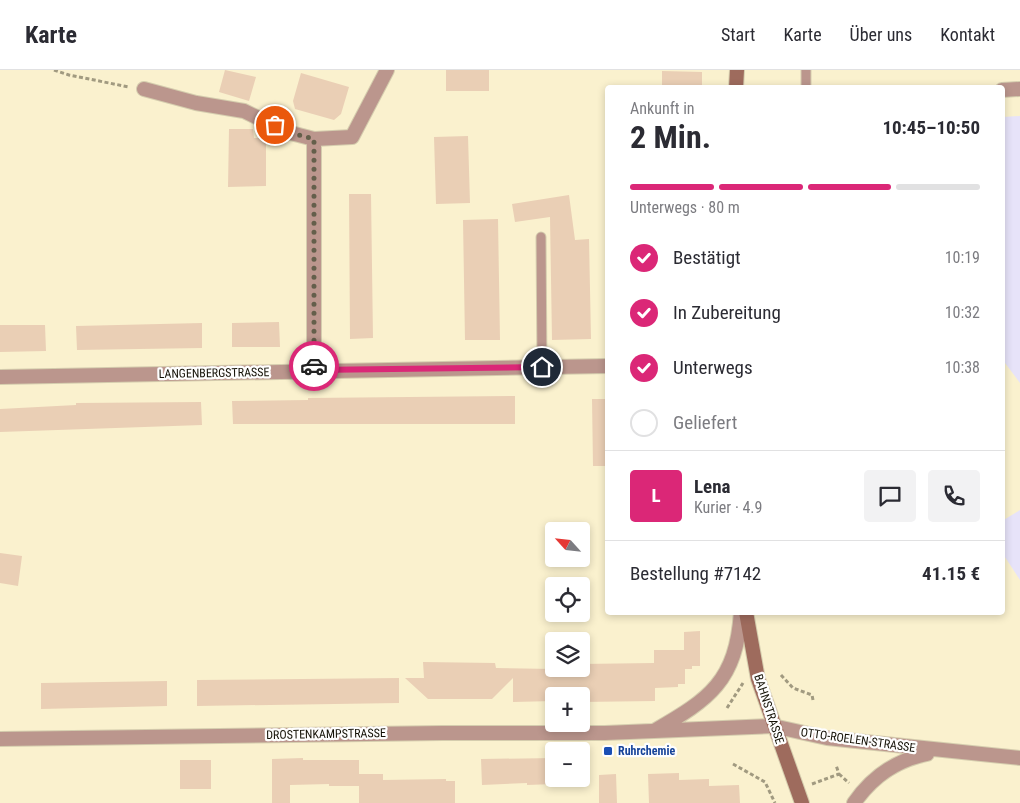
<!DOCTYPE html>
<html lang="de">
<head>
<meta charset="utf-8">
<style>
  body { margin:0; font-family:"Roboto Condensed",sans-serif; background:#f2f2f3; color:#2b2b33; height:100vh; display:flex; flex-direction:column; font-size:19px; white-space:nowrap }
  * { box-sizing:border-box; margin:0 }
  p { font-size:16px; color:#7c7c81 }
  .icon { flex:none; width:28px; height:28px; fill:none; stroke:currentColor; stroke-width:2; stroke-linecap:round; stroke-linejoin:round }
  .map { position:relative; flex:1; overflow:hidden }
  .sheet { position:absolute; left:605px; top:15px; width:400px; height:530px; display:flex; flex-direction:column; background:#fff; border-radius:5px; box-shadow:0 2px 8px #0003 }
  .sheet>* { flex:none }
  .needle { width:32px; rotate:297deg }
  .tools { position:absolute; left:545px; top:452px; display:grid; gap:10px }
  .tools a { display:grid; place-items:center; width:45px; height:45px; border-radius:5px; background:#fff; box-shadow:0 2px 8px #0003; font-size:25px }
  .pin { position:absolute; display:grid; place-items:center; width:42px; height:42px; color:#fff; margin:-21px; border:2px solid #fff; border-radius:50%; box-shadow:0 1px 5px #0007 }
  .courier { position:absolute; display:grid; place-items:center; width:50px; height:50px; margin:-25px; border:4px solid #db2777; border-radius:50%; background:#fff; color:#222; box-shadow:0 1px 6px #0007 }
  .overview em { font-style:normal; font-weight:700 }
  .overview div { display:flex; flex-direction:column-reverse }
  .overview { display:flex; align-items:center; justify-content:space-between; height:85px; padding:0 25px }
  h1 { font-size:32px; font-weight:700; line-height:38px }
  .bar { display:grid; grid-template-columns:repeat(4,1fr); gap:8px 5px; align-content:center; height:60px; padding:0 25px }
  .bar i { height:6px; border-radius:4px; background:#e1e1e2 }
  .bar .selected { background:#db2777 }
  .bar p { grid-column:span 4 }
  .line { display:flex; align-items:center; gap:12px; padding:0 25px; border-top:1px solid #e1e1e2 }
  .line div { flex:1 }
  .round { display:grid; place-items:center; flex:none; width:52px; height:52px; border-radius:5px; background:#f2f2f3 }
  ol { padding:0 25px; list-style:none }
  li { display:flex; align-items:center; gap:15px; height:55px }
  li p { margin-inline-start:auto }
  li .icon { padding:5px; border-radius:50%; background:#db2777; color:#fff; stroke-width:4 }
  li:last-child { color:#7c7c81 }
  li i { width:28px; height:28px; border:2px solid #e1e1e2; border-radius:50% }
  header { display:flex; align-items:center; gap:30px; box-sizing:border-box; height:70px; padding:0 25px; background:#fff; border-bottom:1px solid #e1e1e2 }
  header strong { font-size:24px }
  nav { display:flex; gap:28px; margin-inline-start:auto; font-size:18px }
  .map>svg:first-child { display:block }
  .industrial { fill:#e7e3f9 }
  .building { fill:#eacfb5 }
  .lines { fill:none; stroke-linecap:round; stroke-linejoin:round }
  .service-casing { stroke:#d5cdae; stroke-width:11 }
  .minor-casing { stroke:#d5cdae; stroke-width:16 }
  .tertiary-casing { stroke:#d5cdae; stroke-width:16 }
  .secondary-casing { stroke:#d5cdae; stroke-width:16 }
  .path { stroke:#a19a80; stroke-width:3; stroke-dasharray:4 2.5; stroke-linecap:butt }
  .service { stroke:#bb968d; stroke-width:9 }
  .minor { stroke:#bb968d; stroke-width:14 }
  .tertiary { stroke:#bb968d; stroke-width:14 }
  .secondary { stroke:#9e6b5d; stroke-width:14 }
  .done { stroke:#645f4b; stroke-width:5; stroke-dasharray:0 9 }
  .route { stroke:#db2777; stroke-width:6 }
  .transit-dot { fill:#1a4fb4; stroke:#fefefe; stroke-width:2 }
  .labels { text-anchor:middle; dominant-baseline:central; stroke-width:4.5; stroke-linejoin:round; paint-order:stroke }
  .street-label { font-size:12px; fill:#131005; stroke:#fefefe }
  .transit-label { font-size:12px; font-weight:bold; fill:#164399; stroke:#fefefe; text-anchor:start }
</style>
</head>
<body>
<header>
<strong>Karte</strong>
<nav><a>Start</a><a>Karte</a><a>Über uns</a><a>Kontakt</a></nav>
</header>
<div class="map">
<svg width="1020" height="733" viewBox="0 0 1020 733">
  <rect width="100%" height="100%" fill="#faf1ce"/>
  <path class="industrial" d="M1020,46V313L1002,289L1003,47Z
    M1020,440V510L1003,484L1002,451Z"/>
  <path class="building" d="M225,0L256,7L249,31L219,22Z
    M446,0H489V21H446Z
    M662,1L702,2V18H662Z
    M301,3L349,17L341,44L334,50L295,39L293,31Z
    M229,59H253L254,68H266V116L228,117Z
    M468,66L470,133L436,134L434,67Z
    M349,124H371L373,268L350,269Z
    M569,125L575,170L589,169L591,269L552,270L550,147L515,152L512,134Z
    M498,149L500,270H465L463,150Z
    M279,252L280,277H232V253Z
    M202,253V278L77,280L76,256Z
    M0,255H45L46,281L0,282Z
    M515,326V354H233L232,331L308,330V328Z
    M592,329H608V396H593Z
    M201,332L202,355L0,362V339L76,335V333Z
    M0,483L22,486L18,516L0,513Z
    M700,561V596H692V599H685V614H678V617L655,618V631L581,632V626H554V631L513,632V608L492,629H428L405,608H424L423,592L495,593L496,598L554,599H581V594L654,593V580H684V562Z
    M399,608V633L197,636V610Z
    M167,611V636L41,639V613Z
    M303,688V690H359V704H383V710L446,709V711H455V733H359V716H329V714L290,715V733H272V689Z
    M554,688V714L527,715V713L482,715L481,689Z
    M180,690H211V719H180Z
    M679,703V710L709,709V716L739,715L740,733H649L648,704Z
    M616,704L617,733H599V705Z"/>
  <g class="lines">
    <defs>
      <path id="service" d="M806,18V0
        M541,167L542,297"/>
      <path id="minor" d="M144,19L196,33L244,41L287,62L314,69
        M314,301V69L352,67L387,0
        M0,307L608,296
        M773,656L827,668L1020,688
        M854,733C872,707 896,690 927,684"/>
      <path id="tertiary" d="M1002,20L1020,19
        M654,661C710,629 736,611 741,542
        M0,669L442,663H605L773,656"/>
      <path id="secondary" d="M736,18L737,0
        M746,542L758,609L802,733"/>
    </defs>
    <use href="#service" class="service-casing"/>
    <use href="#minor" class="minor-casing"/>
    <use href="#tertiary" class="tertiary-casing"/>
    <use href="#secondary" class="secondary-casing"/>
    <path class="path" d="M54,0L69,5L129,17
      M781,605L793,618L812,625L813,630
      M727,638L743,613
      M733,694L765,712L775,733
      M839,704L849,713
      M812,714L839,704L836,695"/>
    <use href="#service" class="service"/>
    <use href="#minor" class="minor"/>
    <use href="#tertiary" class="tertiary"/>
    <use href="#secondary" class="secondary"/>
  </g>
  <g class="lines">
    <path class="done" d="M275,55L287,62L314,69V296"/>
    <path class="route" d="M314,296V300L542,297"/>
  </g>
  <rect class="transit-dot" x="603" y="676" width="10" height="10" rx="2.5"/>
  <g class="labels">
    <g class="street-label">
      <text transform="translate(214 303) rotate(-1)">LANGENBERGSTRASSE</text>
      <text transform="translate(769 639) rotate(72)">BAHNSTRASSE</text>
      <text transform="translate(326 664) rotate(-1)">DROSTENKAMPSTRASSE</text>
      <text transform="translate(858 670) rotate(8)">OTTO-ROELEN-STRASSE</text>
    </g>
    <g class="transit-label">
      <text x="618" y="681">Ruhrchemie</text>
    </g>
  </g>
</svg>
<div class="tools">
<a><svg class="needle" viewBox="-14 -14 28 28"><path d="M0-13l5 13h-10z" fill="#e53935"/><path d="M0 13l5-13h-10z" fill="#7c7c81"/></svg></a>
<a><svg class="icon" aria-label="locate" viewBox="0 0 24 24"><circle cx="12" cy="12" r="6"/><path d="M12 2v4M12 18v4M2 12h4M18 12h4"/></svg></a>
<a><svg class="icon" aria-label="layers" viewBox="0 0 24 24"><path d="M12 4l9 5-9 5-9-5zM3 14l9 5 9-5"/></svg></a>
<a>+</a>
<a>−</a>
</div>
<div class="pin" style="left:275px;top:55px;background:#ea580c"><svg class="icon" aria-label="bag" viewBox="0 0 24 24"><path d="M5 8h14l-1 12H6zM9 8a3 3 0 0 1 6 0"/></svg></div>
<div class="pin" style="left:542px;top:297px;background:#1f2937"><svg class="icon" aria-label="home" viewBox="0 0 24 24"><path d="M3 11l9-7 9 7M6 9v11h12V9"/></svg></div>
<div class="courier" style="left:314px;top:296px"><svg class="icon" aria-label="car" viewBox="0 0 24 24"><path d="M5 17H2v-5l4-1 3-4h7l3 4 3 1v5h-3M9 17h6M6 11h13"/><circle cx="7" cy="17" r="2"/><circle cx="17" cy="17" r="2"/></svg></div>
<section class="sheet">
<div class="overview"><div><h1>2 Min.</h1><p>Ankunft in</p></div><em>10:45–10:50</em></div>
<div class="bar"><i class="selected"></i><i class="selected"></i><i class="selected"></i><i></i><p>Unterwegs · 80 m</p></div>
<ol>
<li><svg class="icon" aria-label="check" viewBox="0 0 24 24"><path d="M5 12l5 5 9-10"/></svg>Bestätigt<p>10:19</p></li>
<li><svg class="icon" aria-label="check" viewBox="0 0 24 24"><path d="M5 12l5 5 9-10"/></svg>In Zubereitung<p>10:32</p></li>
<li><svg class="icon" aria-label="check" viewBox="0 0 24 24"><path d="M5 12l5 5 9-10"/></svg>Unterwegs<p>10:38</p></li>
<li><i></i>Geliefert</li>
</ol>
<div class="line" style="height:90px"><b class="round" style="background:#db2777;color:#fff">L</b><div><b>Lena</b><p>Kurier · 4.9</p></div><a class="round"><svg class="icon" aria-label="chat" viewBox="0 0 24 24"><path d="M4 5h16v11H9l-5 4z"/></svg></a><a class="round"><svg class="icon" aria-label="phone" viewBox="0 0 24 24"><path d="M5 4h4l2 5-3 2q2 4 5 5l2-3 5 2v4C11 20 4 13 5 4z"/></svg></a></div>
<div class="line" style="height:65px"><div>Bestellung #7142</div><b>41.15 €</b></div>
</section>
</div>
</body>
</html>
